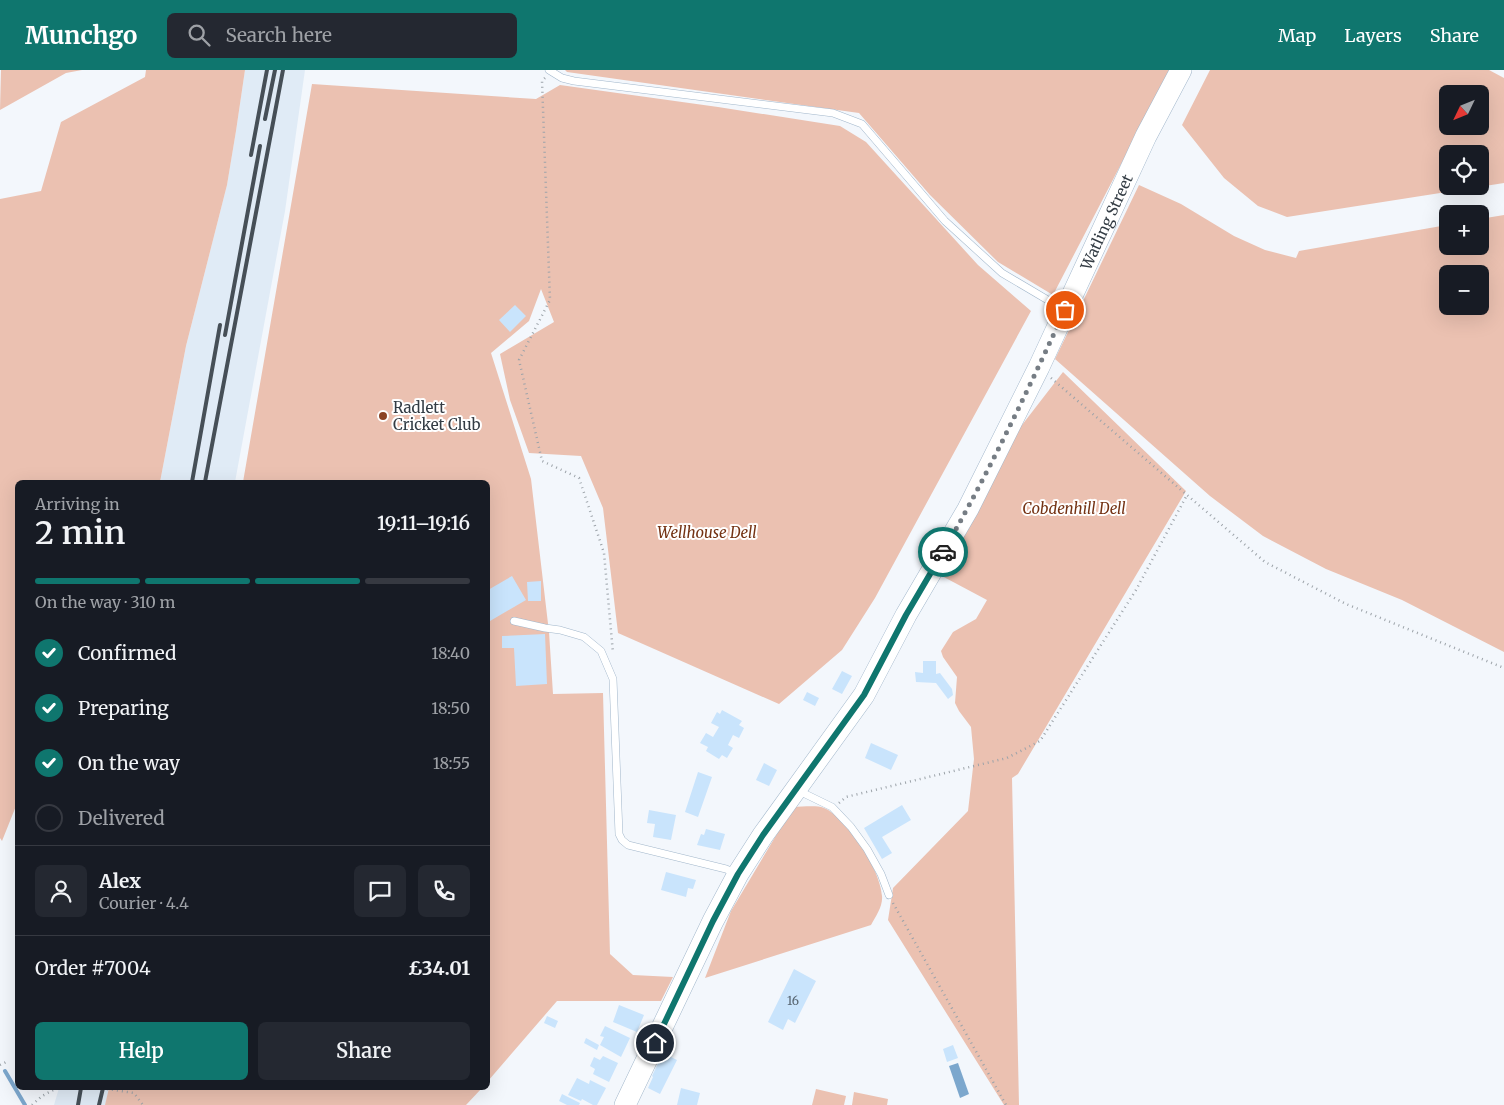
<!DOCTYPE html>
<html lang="en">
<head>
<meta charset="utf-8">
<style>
  body { margin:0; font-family:Merriweather,serif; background:#242831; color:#f1f3f6; height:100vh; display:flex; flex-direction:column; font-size:19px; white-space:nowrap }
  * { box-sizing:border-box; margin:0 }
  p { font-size:16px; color:#9ea1a6 }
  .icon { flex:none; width:28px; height:28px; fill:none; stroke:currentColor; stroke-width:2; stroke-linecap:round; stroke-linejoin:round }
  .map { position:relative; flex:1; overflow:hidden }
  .side { position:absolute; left:15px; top:410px; width:475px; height:610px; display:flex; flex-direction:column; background:#171b24; border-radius:8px; box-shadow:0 5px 20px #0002 }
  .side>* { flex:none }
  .needle { width:32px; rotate:227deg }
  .controls { position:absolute; left:1439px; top:15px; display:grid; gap:10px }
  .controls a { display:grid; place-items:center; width:50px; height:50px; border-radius:8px; background:#171b24; box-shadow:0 5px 20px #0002; font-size:25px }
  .pin { position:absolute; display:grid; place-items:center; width:42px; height:42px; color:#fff; margin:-21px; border:2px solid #fff; border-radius:50%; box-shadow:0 1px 5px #0007 }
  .courier { position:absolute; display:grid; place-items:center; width:50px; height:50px; margin:-25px; border:4px solid #0f766e; border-radius:50%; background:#fff; color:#222; box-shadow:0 1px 6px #0007 }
  .summary em { font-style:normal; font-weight:600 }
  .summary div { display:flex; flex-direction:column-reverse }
  .summary { display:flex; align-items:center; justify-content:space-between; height:85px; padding:0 20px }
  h1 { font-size:32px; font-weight:600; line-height:38px }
  .bar { display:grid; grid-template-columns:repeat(4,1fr); gap:8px 5px; align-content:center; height:60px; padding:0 20px }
  .bar i { height:6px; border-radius:4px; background:#363941 }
  .bar .active { background:#0f766e }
  .bar p { grid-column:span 4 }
  .line { display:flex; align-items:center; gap:12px; padding:0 20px; border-top:1px solid #363941 }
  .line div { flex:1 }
  .round { display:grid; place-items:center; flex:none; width:52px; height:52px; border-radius:8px; background:#242831 }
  ol { padding:0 20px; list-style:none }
  li { display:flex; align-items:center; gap:15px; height:55px }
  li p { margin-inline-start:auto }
  li .icon { padding:5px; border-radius:50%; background:#0f766e; color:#fff; stroke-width:4 }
  li:last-child { color:#9ea1a6 }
  li i { width:28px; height:28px; border:2px solid #363941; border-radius:50% }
  .button { display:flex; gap:10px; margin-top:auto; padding:10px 20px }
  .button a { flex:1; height:58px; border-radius:8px; background:#0f766e; color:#fff; font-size:20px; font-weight:600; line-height:58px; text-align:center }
  .button a+a { background:#242831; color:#f1f3f6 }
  header { display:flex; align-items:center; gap:30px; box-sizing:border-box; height:70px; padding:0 25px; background:#0f766e; color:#fff }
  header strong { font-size:24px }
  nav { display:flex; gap:28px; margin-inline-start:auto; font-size:18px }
  .search { width:350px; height:45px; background:#242831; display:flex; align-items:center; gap:12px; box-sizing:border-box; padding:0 18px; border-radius:8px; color:#9ea1a6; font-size:19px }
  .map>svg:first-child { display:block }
  .built { fill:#e0ebf6 }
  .green { fill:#ebc1b1; fill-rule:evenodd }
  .water { fill:#7ca7cd }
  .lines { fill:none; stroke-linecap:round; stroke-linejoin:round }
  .stream { stroke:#7ca7cd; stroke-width:4 }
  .building { fill:#c9e4fc }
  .service-casing { stroke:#a2b7cb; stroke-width:8 }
  .primary-casing { stroke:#a2b7cb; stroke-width:22 }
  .path { stroke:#9ca3a9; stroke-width:2.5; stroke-dasharray:1 4; stroke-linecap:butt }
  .service { stroke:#fff; stroke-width:7 }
  .primary { stroke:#fff; stroke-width:21 }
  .rail { stroke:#464f57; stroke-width:4 }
  .done { stroke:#767d84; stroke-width:5; stroke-dasharray:0 9 }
  .route { stroke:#0f766e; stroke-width:6 }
  .poi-dot { fill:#8b4223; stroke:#fff; stroke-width:2 }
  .labels { text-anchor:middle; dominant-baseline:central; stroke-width:4; stroke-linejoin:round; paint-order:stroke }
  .number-label { font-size:12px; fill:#586672 }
  .street-label { font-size:15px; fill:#333c44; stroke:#fff }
  .poi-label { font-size:15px; fill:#333c44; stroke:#fff; text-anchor:start }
  .park-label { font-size:15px; font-style:italic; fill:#743213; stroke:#fff }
</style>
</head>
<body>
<header>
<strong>Munchgo</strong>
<div class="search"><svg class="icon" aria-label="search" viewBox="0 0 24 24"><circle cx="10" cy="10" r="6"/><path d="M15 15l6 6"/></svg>Search here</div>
<nav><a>Map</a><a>Layers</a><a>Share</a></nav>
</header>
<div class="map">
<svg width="1504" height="1035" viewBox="0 0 1504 1035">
  <rect width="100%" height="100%" fill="#f3f7fc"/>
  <path class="built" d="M245,0H305L285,141L235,412H160L186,276L227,115L236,61Z
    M59,1018H136L135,1035H54Z"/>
  <path class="green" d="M1,0H82L66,3L0,40Z
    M146,0H245L236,61L227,115L186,276L160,412H18V731L2,771L0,768V129L41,121L61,52L145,7Z
    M565,0H1170L1053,225L998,192L930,125L859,43L567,2Z
    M1210,0H1489L1504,8V113L1287,147L1258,136L1224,108L1182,55ZM1448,24H1480V56H1448ZM1448,84H1480V116H1448Z
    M312,14L536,29L560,15L718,37L840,56L866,72L978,195L1031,241L875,528L842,580L779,634L618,563L603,438L581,386L529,383L510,330L500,284L554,252L541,219L529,251L491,283L531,409L549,562L553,624L603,623L610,884L633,905L673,907L661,931H557L488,1011V412H243Z
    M1139,115L1181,134L1234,166L1265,180L1296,188L1299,181L1447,155L1448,176H1480V149L1504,145V582L1402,530L1326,499L1263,466L1210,426L1055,289ZM1448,204H1480V236H1448Z
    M1063,302L1186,421L1018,704L1012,708L1019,1035H1004L888,850L893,818L968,741L974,689L971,657L959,641L955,633L957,607L943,587L941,581L953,562L976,549L987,530L940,505L1015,364Z
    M793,737C803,737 816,735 824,738C848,748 881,801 882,826C883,836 876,846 871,855L705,908L731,841Z
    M109,1018H482L466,1035H105Z
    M816,1019L846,1026L844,1035H812Z
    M854,1022L888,1029L887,1035H852Z"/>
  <path class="water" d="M958,993L969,1024L960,1028L949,996Z"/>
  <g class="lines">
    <path class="stream" d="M5,1001L25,1035"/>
  </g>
  <path class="building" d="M515,235L526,246L510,262L499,250Z
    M512,506L526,530L490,551L488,547V520Z
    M541,511V531H528L527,512Z
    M545,564L547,614L516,616L514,578H502V566Z
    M923,591H936V604L940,603L952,619L953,625L948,629L936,613L916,612L915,602L923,603Z
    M842,601L852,606L842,624L832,619Z
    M807,622L819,628L815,636L803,630Z
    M722,640L742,651L739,655L744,658L739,668L733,665L728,675L733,678L727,688L722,685L719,689L706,681L708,677L700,673L706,663L713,667L719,657L711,653L717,642L720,644Z
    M871,673L898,685L891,700L865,688Z
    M764,693L777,700L769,716L756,710Z
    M698,702L712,707L698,747L685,742Z
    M902,735L911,750L882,767L892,783L882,789L864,758Z
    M649,740L676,745L671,770L653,767L655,754L647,753Z
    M706,759L725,764L720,780L697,775L701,764L704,765Z
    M666,802L696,810L693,819L688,818L686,827L661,820Z
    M794,899L816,911L795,953L788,949L783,960L768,952Z
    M619,935L644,945L637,962L613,952Z
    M547,946L558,951L555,958L544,953Z
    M605,956L630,968L621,987L600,975L604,967L600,966Z
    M586,968L599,975L597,980L584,973Z
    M953,975L958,988L947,992L943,979Z
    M663,983L677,990L660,1024L648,1018L653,1007L652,1006Z
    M603,986L618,993L609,1012L593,1004L595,999L590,996L594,987L600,990Z
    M577,1008L589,1014L590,1010L606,1018L597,1035H593L582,1029L581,1031L568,1025Z
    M681,1018L700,1023L697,1035H677Z
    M562,1024L580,1033L579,1035H567L559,1031Z"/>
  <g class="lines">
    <defs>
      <path id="service" d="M549,0L562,8L574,11L833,43L862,54L945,151L1002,203L1063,239
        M514,551L545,558L560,560L584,567L601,581L613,609L619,764L622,770L628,775L726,799L735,803
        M797,720L832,737L851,757L867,779L881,804L889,825"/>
      <g id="primary">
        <path id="s1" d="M625,1035L713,851L738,804L763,765L864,625L906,545L968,439L1039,297L1146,66L1181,0"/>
      </g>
    </defs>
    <use href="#service" class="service-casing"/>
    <use href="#primary" class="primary-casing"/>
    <path class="path" d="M545,8L542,11L550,230L519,290L542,391L579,408L604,483L613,583
      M1051,308L1265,492L1346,534L1504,598
      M839,733L846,727L1007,688L1040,671L1136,520L1187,425
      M893,833L1006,1035
      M0,995L8,991
      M107,1019L134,1023L143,1035
      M32,1035L42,1026L57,1018"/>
    <use href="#service" class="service"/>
    <use href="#primary" class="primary"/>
    <path class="rail" d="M265,49L275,0
      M251,85L267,0
      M225,265L260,76
      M192,412L220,255
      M205,412L283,0
      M78,1035L81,1018
      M99,1035L103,1018"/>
  </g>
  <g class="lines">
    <path class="done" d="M943,482C988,404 1027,322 1065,240"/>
    <path class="route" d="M655,973L713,851L738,804L763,765L864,625L906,545L943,482"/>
  </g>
  <circle class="poi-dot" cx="383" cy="346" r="5"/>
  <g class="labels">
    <g class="number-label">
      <text x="793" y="930">16</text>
    </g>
    <g class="street-label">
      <text stroke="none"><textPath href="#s1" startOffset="1008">Watling Street</textPath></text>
    </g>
    <g class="poi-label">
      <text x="393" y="337">Radlett<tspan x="393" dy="17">Cricket Club</tspan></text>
    </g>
    <g class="park-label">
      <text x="1074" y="438">Cobdenhill Dell</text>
      <text x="707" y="462">Wellhouse Dell</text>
    </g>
  </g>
</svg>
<div class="controls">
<a><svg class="needle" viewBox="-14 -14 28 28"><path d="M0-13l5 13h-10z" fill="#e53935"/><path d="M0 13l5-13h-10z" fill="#9ea1a6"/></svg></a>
<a><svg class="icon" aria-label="locate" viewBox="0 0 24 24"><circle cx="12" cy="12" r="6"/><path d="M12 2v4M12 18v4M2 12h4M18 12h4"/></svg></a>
<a>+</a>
<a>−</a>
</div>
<div class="pin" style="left:1065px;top:240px;background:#ea580c"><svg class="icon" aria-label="bag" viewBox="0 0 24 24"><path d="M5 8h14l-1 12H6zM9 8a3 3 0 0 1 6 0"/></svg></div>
<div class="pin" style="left:655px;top:973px;background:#1f2937"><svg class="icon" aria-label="home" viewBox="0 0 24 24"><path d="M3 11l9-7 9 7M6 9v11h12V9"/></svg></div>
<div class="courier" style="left:943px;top:482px"><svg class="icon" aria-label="car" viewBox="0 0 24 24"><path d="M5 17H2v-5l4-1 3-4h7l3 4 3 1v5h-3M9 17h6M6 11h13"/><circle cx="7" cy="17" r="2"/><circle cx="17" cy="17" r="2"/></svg></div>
<section class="side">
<div class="summary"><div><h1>2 min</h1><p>Arriving in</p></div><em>19:11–19:16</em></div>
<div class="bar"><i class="active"></i><i class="active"></i><i class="active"></i><i></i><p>On the way · 310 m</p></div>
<ol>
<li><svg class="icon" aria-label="check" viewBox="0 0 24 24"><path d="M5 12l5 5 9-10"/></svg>Confirmed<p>18:40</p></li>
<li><svg class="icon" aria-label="check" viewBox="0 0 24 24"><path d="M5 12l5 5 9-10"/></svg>Preparing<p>18:50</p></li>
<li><svg class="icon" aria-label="check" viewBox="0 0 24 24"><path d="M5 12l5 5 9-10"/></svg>On the way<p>18:55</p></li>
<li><i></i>Delivered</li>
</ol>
<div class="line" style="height:90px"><a class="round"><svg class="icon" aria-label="person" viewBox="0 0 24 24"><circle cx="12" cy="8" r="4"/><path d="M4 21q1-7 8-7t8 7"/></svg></a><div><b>Alex</b><p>Courier · 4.4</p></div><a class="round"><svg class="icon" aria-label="chat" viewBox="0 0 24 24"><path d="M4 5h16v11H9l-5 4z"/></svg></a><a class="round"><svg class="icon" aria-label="phone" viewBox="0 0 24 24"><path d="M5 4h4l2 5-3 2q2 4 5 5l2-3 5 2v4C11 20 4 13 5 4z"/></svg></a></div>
<div class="line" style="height:65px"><div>Order #7004</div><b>£34.01</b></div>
<div class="button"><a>Help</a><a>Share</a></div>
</section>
</div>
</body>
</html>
